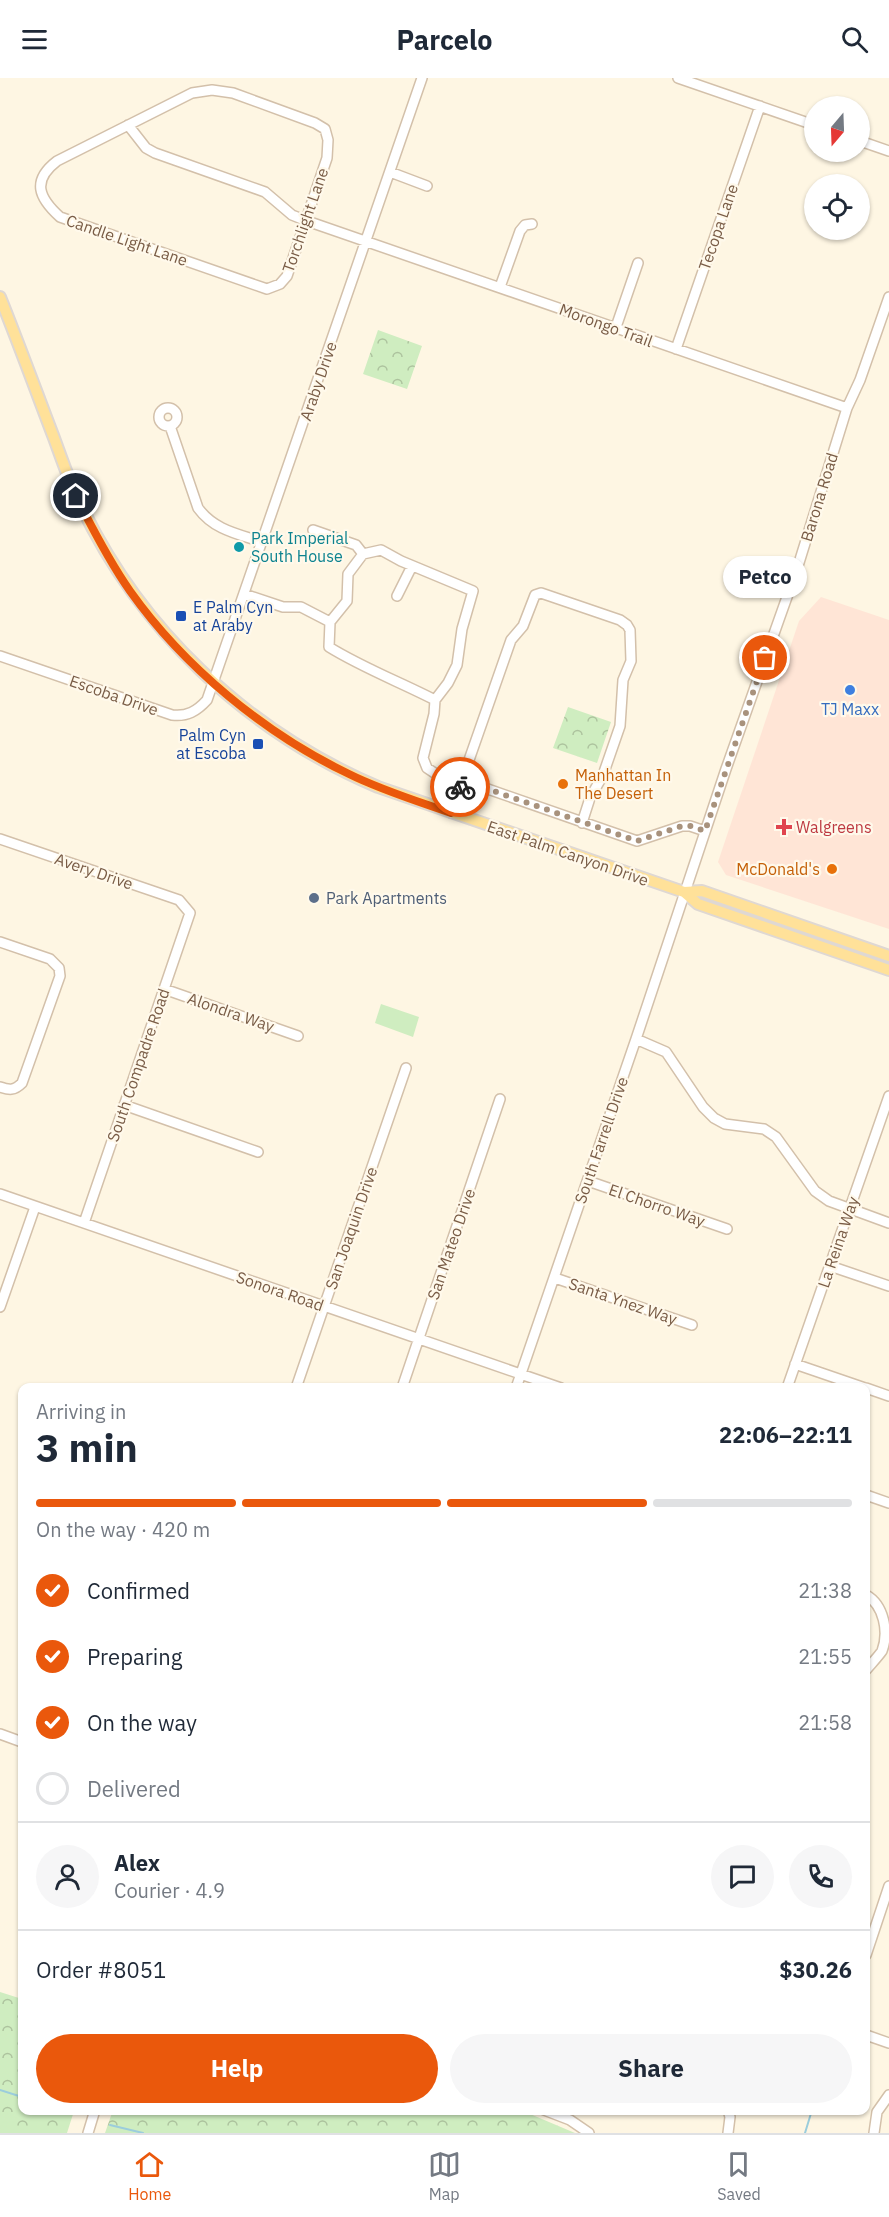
<!DOCTYPE html>
<html lang="en">
<head>
<meta charset="utf-8">
<style>
  body { margin:0; font-family:"IBM Plex Sans",sans-serif; background:#f6f6f7; color:#1f2937; height:100vh; display:flex; flex-direction:column; font-size:22px; white-space:nowrap }
  * { box-sizing:border-box; margin:0 }
  p { font-size:20px; color:#747a83 }
  .icon { flex:none; width:33px; height:33px; fill:none; stroke:currentColor; stroke-width:2; stroke-linecap:round; stroke-linejoin:round }
  .map { position:relative; flex:1; overflow:hidden }
  .drawer { position:absolute; left:18px; top:1305px; width:852px; height:732px; display:flex; flex-direction:column; background:#fff; border-radius:12px; box-shadow:0 2px 4px #0004 }
  .drawer>* { flex:none }
  .needle { width:39px; rotate:199deg }
  .fabs { position:absolute; left:804px; top:18px; display:grid; gap:12px }
  .fabs a { display:grid; place-items:center; width:66px; height:66px; border-radius:50%; background:#fff; box-shadow:0 2px 4px #0004; font-size:30px }
  .pin { position:absolute; display:grid; place-items:center; width:51px; height:51px; color:#fff; margin:-26px; border:3px solid #fff; border-radius:50%; box-shadow:0 2px 6px #0007 }
  .courier { position:absolute; display:grid; place-items:center; width:60px; height:60px; margin:-30px; border:4px solid #ea580c; border-radius:50%; background:#fff; color:#222; box-shadow:0 2px 8px #0007 }
  .bubble { position:absolute; height:42px; border-radius:21px; background:#fff; box-shadow:0 2px 4px #0004; font-size:20px; font-weight:700; line-height:42px; text-align:center }
  .overview em { font-style:normal; font-weight:700 }
  .overview div { display:flex; flex-direction:column-reverse }
  .overview { display:flex; align-items:center; justify-content:space-between; height:102px; padding:0 18px }
  h1 { font-size:39px; font-weight:700; line-height:45px }
  .bar { display:grid; grid-template-columns:repeat(4,1fr); gap:9px 6px; align-content:center; height:72px; padding:0 18px }
  .bar i { height:8px; border-radius:4px; background:#e0e1e3 }
  .bar .active { background:#ea580c }
  .bar p { grid-column:span 4 }
  .line { display:flex; align-items:center; gap:15px; padding:0 18px; border-top:2px solid #e0e1e3 }
  .line div { flex:1 }
  .round { display:grid; place-items:center; flex:none; width:63px; height:63px; border-radius:32px; background:#f6f6f7 }
  ol { padding:0 18px; list-style:none }
  li { display:flex; align-items:center; gap:18px; height:66px }
  li p { margin-inline-start:auto }
  li .icon { padding:6px; border-radius:50%; background:#ea580c; color:#fff; stroke-width:4 }
  li:last-child { color:#747a83 }
  li i { width:33px; height:33px; border:3px solid #e0e1e3; border-radius:50% }
  .button { display:flex; gap:12px; margin-top:auto; padding:12px 18px }
  .button a { flex:1; height:69px; border-radius:36px; background:#ea580c; color:#fff; font-size:24px; font-weight:700; line-height:69px; text-align:center }
  .button a+a { background:#f6f6f7; color:#1f2937 }
  header { display:flex; justify-content:space-between; align-items:center; height:78px; padding:0 18px; background:#fff; font-size:27px; font-weight:700 }
  .dock { display:flex; justify-content:space-around; align-items:center; height:84px; border-top:2px solid #e0e1e3; background:#fff; font-size:16px; color:#747a83 }
  .dock a { display:grid; justify-items:center; gap:3px }
  .dock .active { color:#ea580c }
  .map>svg:first-child { display:block }
  .commercial { fill:#ffe5d6 }
  .grass { fill:#cfedc0 }
  .forest { fill:url(#forest-crowns) }
  .lines { fill:none; stroke-linecap:round; stroke-linejoin:round }
  .stream { stroke:#9bcddc; stroke-width:2 }
  .minor-casing { stroke:#d3c0aa; stroke-width:12 }
  .major-casing { stroke:#dfd8d3; stroke-width:14 }
  .minor { stroke:#fff; stroke-width:9 }
  .major { stroke:#ffe199; stroke-width:10 }
  .done { stroke:#a8927d; stroke-width:6; stroke-dasharray:0 10.8 }
  .route { stroke:#ea580c; stroke-width:8 }
  .culture-dot { fill:#0f9aa8; stroke:#fff9eb; stroke-width:2 }
  .transit-dot { fill:#1a4fb4; stroke:#fff9eb; stroke-width:2 }
  .shop-dot { fill:#3f7fe0; stroke:#fff9eb; stroke-width:2 }
  .food-dot { fill:#e8710a; stroke:#fff9eb; stroke-width:2 }
  .health-dot { fill:#e0444e; stroke:#fff9eb; stroke-width:2 }
  .service-dot { fill:#5c6f8a; stroke:#fff9eb; stroke-width:2 }
  .labels { text-anchor:middle; dominant-baseline:central; stroke-width:4.5; stroke-linejoin:round; paint-order:stroke }
  .street-label { font-size:16px; fill:#795c46; stroke:#fff9eb }
  .culture-label { font-size:16px; fill:#0d838f; stroke:#fff9eb; text-anchor:start }
  .transit-label { font-size:16px; fill:#164399; stroke:#fff9eb; text-anchor:start }
  .shop-label { font-size:16px; fill:#366cbe; stroke:#fff9eb }
  .food-label { font-size:16px; fill:#c56008; stroke:#fff9eb; text-anchor:start }
  .health-label { font-size:16px; fill:#be3a42; stroke:#fff9eb; text-anchor:start }
  .service-label { font-size:16px; fill:#4e5e75; stroke:#fff9eb; text-anchor:start }
</style>
</head>
<body>
<header><svg class="icon" aria-label="menu" viewBox="0 0 24 24"><path d="M4 6h16M4 12h16M4 18h16"/></svg>Parcelo<svg class="icon" aria-label="search" viewBox="0 0 24 24"><circle cx="10" cy="10" r="6"/><path d="M15 15l6 6"/></svg></header>
<div class="map">
<svg width="889" height="2055" viewBox="0 0 889 2055">
  <defs>
    <pattern id="forest-crowns" width="20" height="18" patternUnits="userSpaceOnUse" patternTransform="scale(1.5)"><rect width="20" height="18" fill="#cfedc0"/><path d="M2 6a3 3 0 1 1 6 0M12 15a3 3 0 1 1 6 0" fill="none" stroke="#adc39e"/></pattern>
  </defs>
  <rect width="100%" height="100%" fill="#fef6e3"/>
  <path class="commercial" d="M821,519L889,542V851L726,797L718,784L799,543Z"/>
  <path class="grass" d="M381,926L419,939L413,959L375,945Z"/>
  <path class="forest" d="M378,252L422,268L407,311L363,296Z
    M568,629L611,644L597,685L553,670Z
    M0,1914L22,1921V2032L74,2033L67,2055H0Z
    M113,2032L523,2033L575,2055H105Z"/>
  <g class="lines">
    <path class="stream" d="M0,2012L22,2019
      M67,2032L72,2034
      M110,2047L143,2055
      M805,2055L812,2032"/>
    <defs>
      <path id="minor" d="M678,0L814,47
        M212,12L233,15L315,45L325,51L328,62L327,80L287,198L280,206L267,211L60,139C39,120 31,103 57,83L192,15Z
        M128,47L146,70L155,75L265,114L292,137L307,143L847,330
        M860,63L889,73
        M390,94L427,108
        M500,209L520,153L525,147L532,146
        M616,249L638,185
        M676,271L760,28
        M159 339a9 9 0 1 1 18 0a9 9 0 1 1-18 0Z
        M170,348L198,430C214,452 238,456 262,464
        M313,452L356,467L363,476
        M381,472L401,483L473,513L462,551L457,587L448,605L435,622C400,604 363,590 329,569L330,544L347,523L348,496L363,476Z
        M244,516L283,529H301L330,544
        M397,518L412,488
        M0,578L172,637C187,639 197,633 207,622L422,0
        M435,622L434,636L423,680L427,690L436,696L462,702L511,562L523,548L535,517L541,515L620,542L627,547L630,552L631,583L623,602L620,648L603,697L590,720L582,745
        M451,735L462,702L637,763L682,748H690L705,753
        M0,761L179,822L190,835L84,1145
        M0,864L50,881L59,890L60,898L22,1005C14,1013 9,1012 0,1009
        M164,911L298,958
        M636,961L666,974L703,1029L714,1040L725,1046L764,1051L776,1059L815,1113L829,1123L889,1145
        M124,1027L258,1074
        M588,1103L727,1151
        M0,1116L561,1310
        M830,1188L889,1208
        M555,1200L692,1247
        M0,1229L35,1129
        M795,1286L865,1310
        M296,1310L406,990
        M402,1310L500,1021
        M516,1310L636,961L726,691L798,488L847,330L860,302L889,219
        M787,1310L889,1018
        M866,1310L889,1318
        M866,1417L889,1425
        M866,1517C884,1527 889,1554 882,1573C877,1580 871,1586 866,1592
        M0,1656L22,1664
        M866,1877L889,1808
        M866,1957L889,1965
        M544,2032L570,2042L589,2055
        M88,2055L95,2032
        M728,2055L730,2039L728,2032
        M874,2055L877,2034L889,2017"/>
      <path id="major" d="M0,219C19,266 36,313 54,360C61,379 68,400 77,419C137,550 246,653 378,709L684,814L698,826L889,892
        M684,814L702,813L889,878"/>
    </defs>
    <use href="#minor" class="minor-casing"/>
    <use href="#major" class="major-casing"/>
    <use href="#minor" class="minor"/>
    <use href="#major" class="major"/>
  </g>
  <g class="lines">
    <path class="done" d="M460,709L462,702L637,763L682,748H690L705,753L765,580"/>
    <path class="route" d="M76,418C92,450 109,483 130,513C184,589 265,656 349,696C381,712 417,723 451,735L460,709"/>
  </g>
  <circle class="culture-dot" cx="239" cy="469" r="6"/>
  <g class="transit-dot">
    <rect x="175" y="532" width="12" height="12" rx="3"/>
    <rect x="252" y="660" width="12" height="12" rx="3"/>
  </g>
  <circle class="shop-dot" cx="850" cy="612" r="6"/>
  <g class="food-dot">
    <circle cx="563" cy="706" r="6"/>
    <circle cx="832" cy="791" r="6"/>
  </g>
  <path class="health-dot" d="M781 740h6v6h6v6h-6v6h-6v-6h-6v-6h6z"/>
  <circle class="service-dot" cx="314" cy="820" r="6"/>
  <g class="labels">
    <g class="street-label">
      <text transform="translate(305 142) rotate(-71)">Torchlight Lane</text>
      <text transform="translate(718 149) rotate(-71)">Tecopa Lane</text>
      <text transform="translate(127 162) rotate(19)">Candle Light Lane</text>
      <text transform="translate(606 247) rotate(20)">Morongo Trail</text>
      <text transform="translate(318 303) rotate(-71)">Araby Drive</text>
      <text transform="translate(819 419) rotate(-73)">Barona Road</text>
      <text transform="translate(114 617) rotate(19)">Escoba Drive</text>
      <text transform="translate(568 775) rotate(19)">East Palm Canyon Drive</text>
      <text transform="translate(94 793) rotate(19)">Avery Drive</text>
      <text transform="translate(231 934) rotate(19)">Alondra Way</text>
      <text transform="translate(138 987) rotate(-71)">South Compadre Road</text>
      <text transform="translate(601 1062) rotate(-71)">South Farrell Drive</text>
      <text transform="translate(657 1127) rotate(19)">El Chorro Way</text>
      <text transform="translate(351 1150) rotate(-71)">San Joaquin Drive</text>
      <text transform="translate(838 1164) rotate(-71)">La Reina Way</text>
      <text transform="translate(451 1166) rotate(-71)">San Mateo Drive</text>
      <text transform="translate(280 1213) rotate(19)">Sonora Road</text>
      <text transform="translate(623 1223) rotate(19)">Santa Ynez Way</text>
    </g>
    <g class="culture-label">
      <text x="251" y="460">Park Imperial<tspan x="251" dy="18">South House</tspan></text>
    </g>
    <g class="transit-label">
      <text x="193" y="529">E Palm Cyn<tspan x="193" dy="18">at Araby</tspan></text>
      <text x="246" y="657" text-anchor="end">Palm Cyn<tspan x="246" dy="18">at Escoba</tspan></text>
    </g>
    <g class="shop-label">
      <text x="850" y="631">TJ Maxx</text>
    </g>
    <g class="food-label">
      <text x="575" y="697">Manhattan In<tspan x="575" dy="18">The Desert</tspan></text>
      <text x="820" y="791" text-anchor="end">McDonald's</text>
    </g>
    <g class="health-label">
      <text x="796" y="749">Walgreens</text>
    </g>
    <g class="service-label">
      <text x="326" y="820">Park Apartments</text>
    </g>
  </g>
</svg>
<div class="fabs">
<a><svg class="needle" viewBox="-14 -14 28 28"><path d="M0-13l5 13h-10z" fill="#e53935"/><path d="M0 13l5-13h-10z" fill="#747a83"/></svg></a>
<a><svg class="icon" aria-label="locate" viewBox="0 0 24 24"><circle cx="12" cy="12" r="6"/><path d="M12 2v4M12 18v4M2 12h4M18 12h4"/></svg></a>
</div>
<div class="pin" style="left:765px;top:580px;background:#ea580c"><svg class="icon" aria-label="bag" viewBox="0 0 24 24"><path d="M5 8h14l-1 12H6zM9 8a3 3 0 0 1 6 0"/></svg></div>
<div class="pin" style="left:76px;top:418px;background:#1f2937"><svg class="icon" aria-label="home" viewBox="0 0 24 24"><path d="M3 11l9-7 9 7M6 9v11h12V9"/></svg></div>
<div class="courier" style="left:460px;top:709px"><svg class="icon" aria-label="bike" viewBox="0 0 24 24"><circle cx="6" cy="16" r="4"/><circle cx="18" cy="16" r="4"/><path d="M6 16l4-8h5l3 8M10 8l3 8H6M13 5h3"/></svg></div>
<div class="bubble" style="left:723px;top:478px;width:84px">Petco</div>
<section class="drawer">
<div class="overview"><div><h1>3 min</h1><p>Arriving in</p></div><em>22:06–22:11</em></div>
<div class="bar"><i class="active"></i><i class="active"></i><i class="active"></i><i></i><p>On the way · 420 m</p></div>
<ol>
<li><svg class="icon" aria-label="check" viewBox="0 0 24 24"><path d="M5 12l5 5 9-10"/></svg>Confirmed<p>21:38</p></li>
<li><svg class="icon" aria-label="check" viewBox="0 0 24 24"><path d="M5 12l5 5 9-10"/></svg>Preparing<p>21:55</p></li>
<li><svg class="icon" aria-label="check" viewBox="0 0 24 24"><path d="M5 12l5 5 9-10"/></svg>On the way<p>21:58</p></li>
<li><i></i>Delivered</li>
</ol>
<div class="line" style="height:108px"><a class="round"><svg class="icon" aria-label="person" viewBox="0 0 24 24"><circle cx="12" cy="8" r="4"/><path d="M4 21q1-7 8-7t8 7"/></svg></a><div><b>Alex</b><p>Courier · 4.9</p></div><a class="round"><svg class="icon" aria-label="chat" viewBox="0 0 24 24"><path d="M4 5h16v11H9l-5 4z"/></svg></a><a class="round"><svg class="icon" aria-label="phone" viewBox="0 0 24 24"><path d="M5 4h4l2 5-3 2q2 4 5 5l2-3 5 2v4C11 20 4 13 5 4z"/></svg></a></div>
<div class="line" style="height:78px"><div>Order #8051</div><b>$30.26</b></div>
<div class="button"><a>Help</a><a>Share</a></div>
</section>
</div>
<nav class="dock">
<a class="active"><svg class="icon" aria-label="home" viewBox="0 0 24 24"><path d="M3 11l9-7 9 7M6 9v11h12V9"/></svg>Home</a>
<a><svg class="icon" aria-label="map" viewBox="0 0 24 24"><path d="M3 6l6-2 6 2 6-2v14l-6 2-6-2-6 2zM9 4v14M15 6v14"/></svg>Map</a>
<a><svg class="icon" aria-label="saved" viewBox="0 0 24 24"><path d="M7 4h10v16l-5-4-5 4z"/></svg>Saved</a>
</nav>
</body>
</html>
